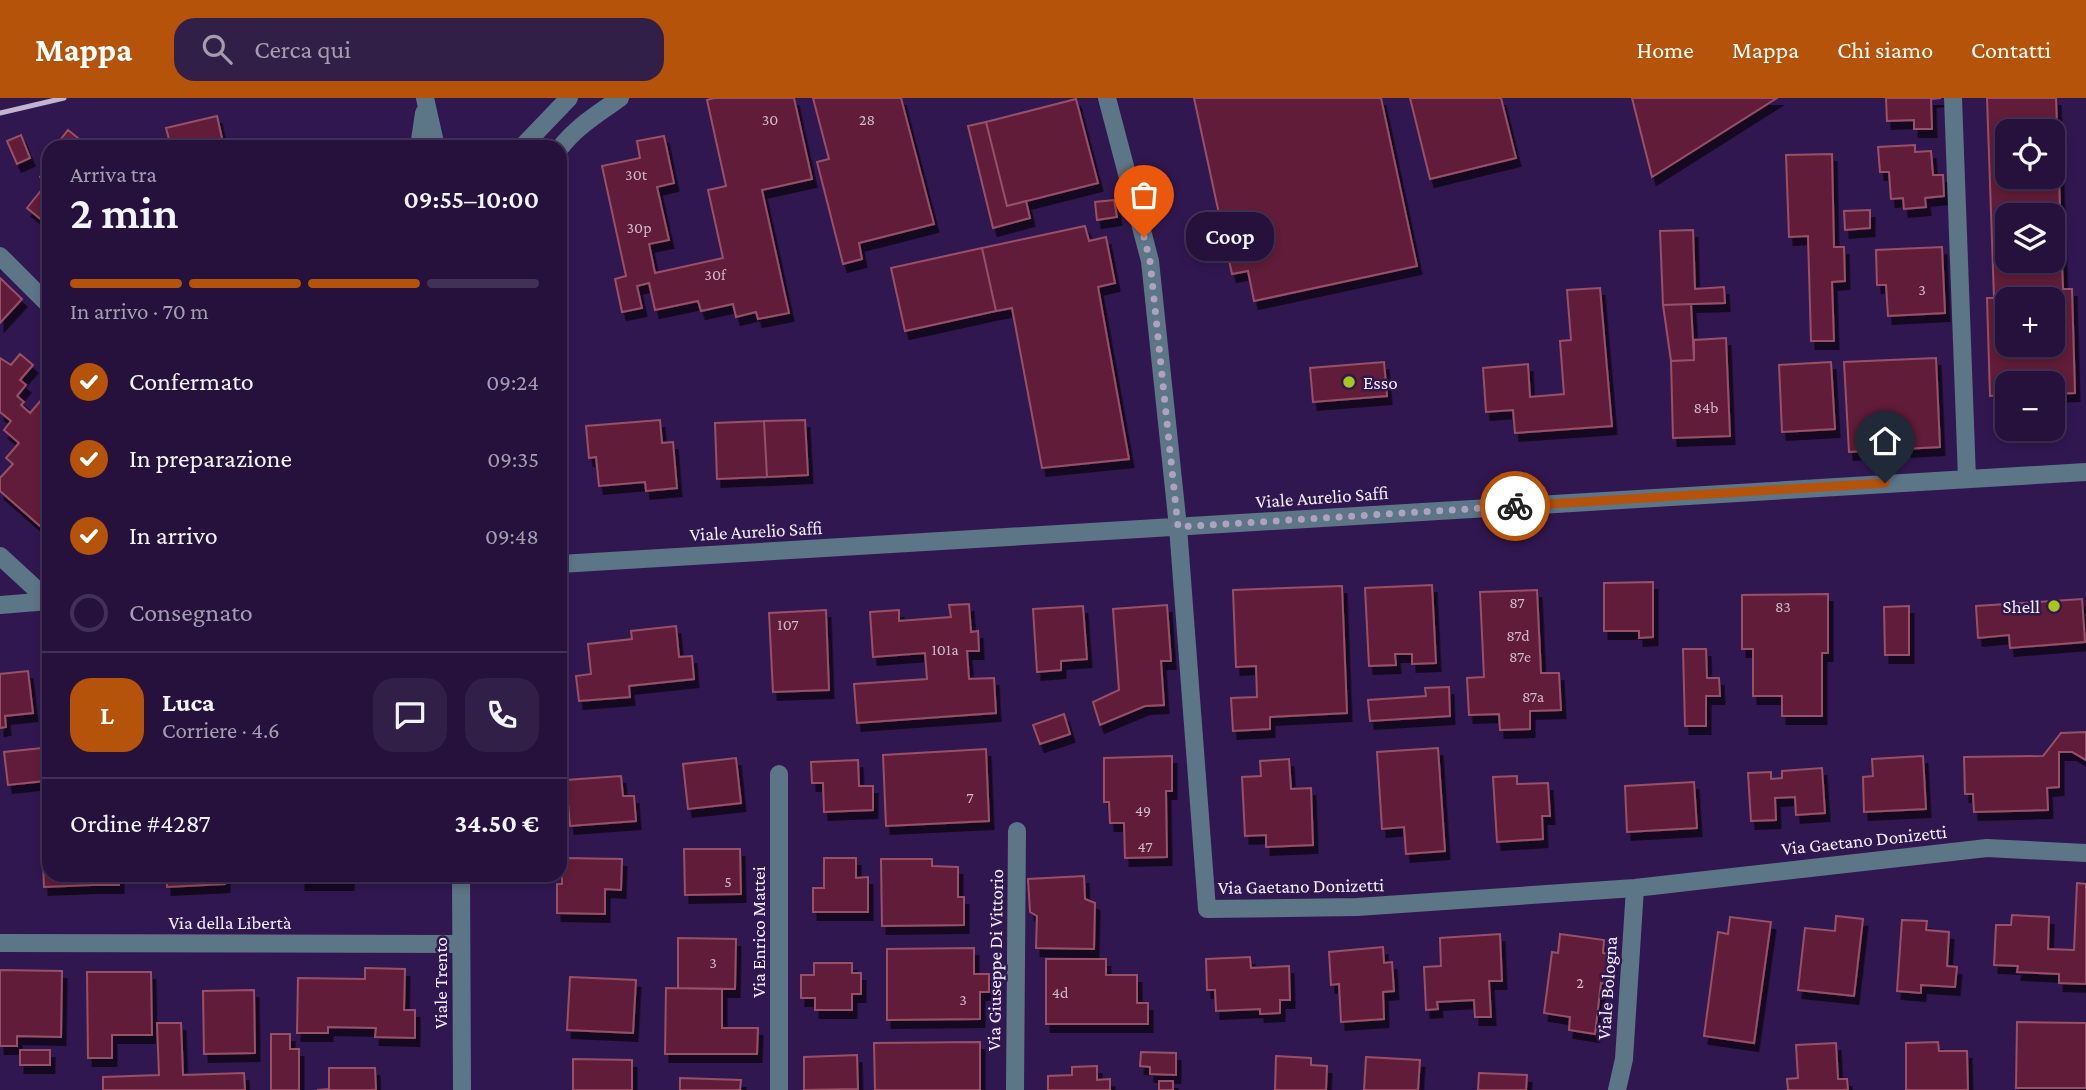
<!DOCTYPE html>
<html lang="it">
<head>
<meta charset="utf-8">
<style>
  body { margin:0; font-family:"Crimson Pro",serif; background:#311f47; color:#f1f3f6; height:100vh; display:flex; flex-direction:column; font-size:26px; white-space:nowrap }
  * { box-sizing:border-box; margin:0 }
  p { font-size:23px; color:#a39daf }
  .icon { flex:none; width:38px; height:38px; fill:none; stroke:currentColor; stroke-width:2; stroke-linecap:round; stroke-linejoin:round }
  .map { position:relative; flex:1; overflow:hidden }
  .drawer { position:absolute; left:42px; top:42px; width:525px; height:742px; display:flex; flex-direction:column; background:#25113c; border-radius:21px; box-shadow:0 4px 10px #0003,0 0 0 2px #423156 }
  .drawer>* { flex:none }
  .fabs { position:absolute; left:1995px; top:21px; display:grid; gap:14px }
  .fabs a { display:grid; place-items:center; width:70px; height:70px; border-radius:14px; background:#25113c; box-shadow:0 4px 10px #0003,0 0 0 2px #423156; font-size:35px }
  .pin { position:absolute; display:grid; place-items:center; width:60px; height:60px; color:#fff; margin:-72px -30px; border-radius:50% 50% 50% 0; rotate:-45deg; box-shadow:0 0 7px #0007 }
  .pin .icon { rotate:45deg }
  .courier { position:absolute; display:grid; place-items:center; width:70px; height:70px; margin:-35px; border:5px solid #b45309; border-radius:50%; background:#fff; color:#222; box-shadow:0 2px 9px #0007 }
  .bubble { position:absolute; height:49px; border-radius:21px; background:#25113c; box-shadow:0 4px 10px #0003,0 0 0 2px #423156; font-size:23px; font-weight:600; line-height:49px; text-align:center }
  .summary em { font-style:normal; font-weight:600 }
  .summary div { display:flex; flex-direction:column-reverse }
  .summary { display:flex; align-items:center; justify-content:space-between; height:119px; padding:0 28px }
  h1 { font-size:46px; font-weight:600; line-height:52px }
  .bar { display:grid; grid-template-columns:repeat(4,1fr); gap:10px 7px; align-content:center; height:84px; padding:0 28px }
  .bar i { height:9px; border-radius:5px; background:#423156 }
  .bar .on { background:#b45309 }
  .bar p { grid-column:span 4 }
  .line { display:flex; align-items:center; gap:18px; padding:0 28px; border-top:2px solid #423156 }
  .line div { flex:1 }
  .round { display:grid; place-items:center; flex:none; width:74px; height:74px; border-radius:21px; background:#311f47 }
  ol { padding:0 28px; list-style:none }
  li { display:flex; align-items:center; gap:21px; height:77px }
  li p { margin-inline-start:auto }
  li .icon { padding:7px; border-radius:50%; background:#b45309; color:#fff; stroke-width:4 }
  li:last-child { color:#a39daf }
  li i { width:38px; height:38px; border:4px solid #423156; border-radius:50% }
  header { display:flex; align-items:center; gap:42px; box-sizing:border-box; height:98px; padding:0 35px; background:#b45309; color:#fff }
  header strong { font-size:33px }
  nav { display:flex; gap:38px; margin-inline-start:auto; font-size:24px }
  .search { width:490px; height:63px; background:#311f47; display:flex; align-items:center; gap:18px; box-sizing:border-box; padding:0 24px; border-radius:21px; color:#a39daf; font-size:26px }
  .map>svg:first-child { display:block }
  .building { fill:#611e37; stroke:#985067; stroke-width:2; fill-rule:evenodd; filter:url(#shadow) }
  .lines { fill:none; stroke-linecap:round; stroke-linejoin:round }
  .minor { stroke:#5c7587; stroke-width:18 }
  .rail { stroke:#c0b6cf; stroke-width:5 }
  .done { stroke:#aea2bf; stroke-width:7; stroke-dasharray:0 12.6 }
  .route { stroke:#b45309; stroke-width:9 }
  .poi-dot { fill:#a7c71e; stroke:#311750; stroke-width:2.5 }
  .labels { text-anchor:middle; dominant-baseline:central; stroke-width:5; stroke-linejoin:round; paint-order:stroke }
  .number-label { font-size:16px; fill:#cdb9ca }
  .poi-label { font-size:19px; fill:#f1edfb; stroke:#311750; text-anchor:start }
  .street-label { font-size:19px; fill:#f1edfb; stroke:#311750 }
</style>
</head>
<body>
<header>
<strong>Mappa</strong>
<div class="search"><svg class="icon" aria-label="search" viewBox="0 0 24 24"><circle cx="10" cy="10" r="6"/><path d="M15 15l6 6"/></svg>Cerca qui</div>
<nav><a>Home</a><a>Mappa</a><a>Chi siamo</a><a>Contatti</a></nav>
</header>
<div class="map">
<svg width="2086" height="992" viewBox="0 0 2086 992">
  <defs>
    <filter id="shadow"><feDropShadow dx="4.5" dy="8" stdDeviation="0" flood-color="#0009"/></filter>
  </defs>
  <rect width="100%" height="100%" fill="#311750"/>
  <path class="building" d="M714,0H794L812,81L762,92L789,215L758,221L756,214L736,219L733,206L701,213L698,203L655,212L649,185L637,188L642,210L622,214L615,181L626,178L602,68L640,60L637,43L664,38L674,85L657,89L669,142L649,146L655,175L723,160L708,92L726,88L707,2Z
    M813,0H901L934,126L859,145L862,161L843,166L817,64L829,61Z
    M1194,0H1381L1417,168L1254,203L1248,173L1232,176Z
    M1410,0H1501L1516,60L1430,81Z
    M1632,0H1777L1652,79Z
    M1886,0H1941L1931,1L1932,31H1914V22L1887,23Z
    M1987,0H2056L2063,191H2072L2075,295L2053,296V285H2007V297L1990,298L1987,200H1994ZM2007,33H2053V79H2007ZM2007,117H2053V163H2007ZM2007,201H2053V247H2007Z
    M1076,1L1098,85L1007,108L986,24Z
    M217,18L224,49H171L166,30Z
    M986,24L1007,108L1026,103L1030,120L993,130L968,28Z
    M68,32L89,49H61L57,46Z
    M21,37L30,60L17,66L7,43Z
    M1915,47V54L1931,53L1933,77H1943L1944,98L1925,100L1926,109L1904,111L1903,100L1891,101L1889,74H1880L1878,49Z
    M1832,56L1834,149H1844L1845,183L1832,184L1834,243H1811L1808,138L1789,139L1786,57Z
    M49,68V128L27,110L47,85L40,79Z
    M1114,102L1117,119L1097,122L1095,104Z
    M1870,112V130L1845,132L1844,113Z
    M1085,128L1089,143L1106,139L1115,185L1098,189L1129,361L1042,370L1012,210L996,213L982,150Z
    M1693,132L1695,191L1724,189L1725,205L1663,207L1660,133Z
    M1942,149L1945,215L1888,218L1886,187H1877L1876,152Z
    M982,150L996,213L905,233L891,170Z
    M0,180L22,201L0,225Z
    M1600,190L1612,328L1515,335L1513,312L1486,314L1483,270L1528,266L1530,299L1564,296L1560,243L1571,242L1567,192Z
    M1691,206L1694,262L1671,263L1663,207Z
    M1726,240L1730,338L1673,340L1671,263L1694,262V242Z
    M20,256L33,267L20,282L26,287L17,298L24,304L21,307L30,315L49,293V417L40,428L0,393V380L13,366L6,360L19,345L4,332L11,323L0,314V260L11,267Z
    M1936,260L1940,349L1849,354L1844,264Z
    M1384,264L1387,298L1313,304L1310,270Z
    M1831,264L1835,331L1782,334L1779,267Z
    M660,322L662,345L673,344L677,390L646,393L645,384L599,388L596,359L589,360L586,328Z
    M805,322L808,377L767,379L764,323Z
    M764,323L767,379L717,381L715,325Z
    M1653,484V539L1639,540V533H1604V485Z
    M1432,487L1436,565L1412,566V556H1395L1396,567L1369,568L1365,490Z
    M1342,488L1347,615L1270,619V631L1233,633L1231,600L1257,599L1256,568L1236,569L1233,492Z
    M1537,492L1541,575H1559L1561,612L1530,613V631L1500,632L1499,616L1469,617L1467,580L1484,579L1480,494Z
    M1828,496V555H1822V618H1782V598H1753V551H1742V497Z
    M2082,501L2085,544L2010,550L2009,537L1978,540L1976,508Z
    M969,506L971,534L978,533L979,553H967L969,581L994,580L996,615L857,625L854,586L927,581L925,555L873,559L870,514L899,512V523L951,519L949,507Z
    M1167,507L1171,563H1161L1164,607L1145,608L1100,627L1093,604L1119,592L1113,511Z
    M1083,508L1087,561L1061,563V572L1037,574L1033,511Z
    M1909,508V557H1885L1884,509Z
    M826,512L829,592L773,594L769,515Z
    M676,528L679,559L692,558L694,581L629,588L630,599L579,603L576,578L591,576L588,546L632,541L631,533Z
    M1683,551H1706L1707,580H1719L1720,598H1706V628H1685Z
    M28,573L33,615L5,618L6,629L0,630V576Z
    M1449,589L1450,618L1370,623L1368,602L1426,598L1425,590Z
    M1064,616L1070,636L1040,646L1033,627Z
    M2086,634V662L2072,654H2059V689L2047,690L2048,712L1974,714L1973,696H1965L1964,659L2043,658L2061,635Z
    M42,650L45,683L8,687L4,654Z
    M1438,650L1445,753L1406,756L1404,729L1382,731L1377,654Z
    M986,651L989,723L886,728L883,657Z
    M1172,658V693H1166L1167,759L1125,760L1124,725H1110L1109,704H1104V660Z
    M1923,658L1926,711L1864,714L1863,679L1873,678L1872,661Z
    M736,660L741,705L688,711L683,666Z
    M1289,661L1291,691L1311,690L1313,747L1266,749V737L1245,738L1242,679L1261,678L1260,663Z
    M858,662L859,688H873V712L824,714L823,685H812L811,664Z
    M1822,670L1825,715L1796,717L1795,699L1775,700L1776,722L1751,723L1748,675L1771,674V681L1782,680V673Z
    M621,678L623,698H634L636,723L570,728L566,682Z
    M1517,678V686L1548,685L1550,718H1542L1543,741L1497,744L1493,679Z
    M1694,684L1697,730L1627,734L1625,688Z
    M42,740H49V777H91V787L44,789Z
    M684,751H740L741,796L685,797Z
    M562,760L622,761L621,792L605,791V816L557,815V786H562Z
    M824,760H856V780L868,779V814H813V790H824Z
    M881,761H932V768L958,769V799H964V827L882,828Z
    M91,777H119V787H91Z
    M167,777H225V786L167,789Z
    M301,777H349V784H301Z
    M1084,778L1085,801L1095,805L1094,851L1036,850L1037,818L1030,814L1028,781Z
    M2077,785L2086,786V886L2059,885V876L2017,874L2018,868L1994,867L1996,827H2011L2012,817L2049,819L2048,851L2074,852Z
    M1836,818L1863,821L1854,898L1798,892L1805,830L1835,833Z
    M1730,819L1771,824L1754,945L1704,938L1718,834L1728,836Z
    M1902,822L1927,823L1926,832L1949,834L1947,868L1957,869L1955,889L1921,887V895L1897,893Z
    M1500,836L1502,883H1489L1491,919H1475L1474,902L1437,904L1438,911L1426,912L1424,869L1441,868L1440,840Z
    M1560,836L1604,842L1603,855L1613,857L1609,886L1601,885L1595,936L1569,932L1570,919L1544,915L1552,854L1558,855Z
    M678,840L736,841L735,891L678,890Z
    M1383,849L1384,865L1392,864L1394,893L1383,894L1384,921L1341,924L1339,886L1331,887L1329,854Z
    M974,850V876H989V894H980V921L887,922V851Z
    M1250,859L1251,870L1289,868L1290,902H1280V915L1260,916V911L1216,913L1215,892H1207L1206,861Z
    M1046,861H1106V877H1137V905H1148V926H1046Z
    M814,865H852V875H861V896H852V912H815V900H801V877H814Z
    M365,870L405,871L404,912H415V940L375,939L376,930L328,929V935H297L298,880L365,881Z
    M0,872L62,873L61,939L17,938V948H0Z
    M87,874H151L152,937H112V960H88Z
    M570,879L636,882L633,935L567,932Z
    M666,890L722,891V930H758L757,956H665Z
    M254,892L255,955L204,956L203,893Z
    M2017,924L2086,925V990H2016Z
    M157,925H181L183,977L244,975L245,992H103V979L159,977Z
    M271,936H290V951H299V992H271Z
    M980,944V992H875L874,945Z
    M1938,944L1939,953H1967L1968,992H1906V945Z
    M1836,945L1838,981H1847L1848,992H1788L1787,981L1798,980L1796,947Z
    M20,952H50V967H20Z
    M1141,954L1176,955V977L1150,976V969L1140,968Z
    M857,957L858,991L804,992V959Z
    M1276,958L1311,960V967L1327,968L1326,992H1275Z
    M1366,959L1420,962L1418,992H1364Z
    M573,961L632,962V992H573Z
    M1097,968V982L1110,981V992H1048V978L1072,977V969Z
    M329,970H375L376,992H317L329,991Z
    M1479,975L1527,977L1526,992H1478Z
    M680,980L741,982L740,992H680Z
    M1159,983H1173V992H1159Z"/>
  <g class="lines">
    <path class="minor" d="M425,0L436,49
      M1107,0L1150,163L1178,429L1207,811L1357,809L1635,790L1987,750L2086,755
      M1953,0L1967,380
      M419,49L424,15
      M522,49L569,0
      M560,50C577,28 598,16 620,0
      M0,158L49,207
      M0,458L49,503
      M560,466L2086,374
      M0,507L49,503
      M461,777L462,992
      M0,845L461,846
      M779,992V676
      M1015,992L1017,733
      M1617,992L1624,961L1635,790"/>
    <path class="rail" d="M0,15L64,0"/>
  </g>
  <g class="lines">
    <path class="done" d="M1144,139L1150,163L1178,429L1515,408"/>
    <path class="route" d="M1515,408L1885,385"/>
  </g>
  <g class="poi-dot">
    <circle cx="1349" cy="284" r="7"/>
    <circle cx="2054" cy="508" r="7"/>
  </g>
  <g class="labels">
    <g class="number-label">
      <text x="770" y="21">30</text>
      <text x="867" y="21">28</text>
      <text x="636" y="76">30t</text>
      <text x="639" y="129">30p</text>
      <text x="715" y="176">30f</text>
      <text x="1922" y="191">3</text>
      <text x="1706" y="309">84b</text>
      <text x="1517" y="504">87</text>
      <text x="1783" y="508">83</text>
      <text x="788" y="526">107</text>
      <text x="1518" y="537">87d</text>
      <text x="945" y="551">101a</text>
      <text x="1520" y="558">87e</text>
      <text x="1533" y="598">87a</text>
      <text x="970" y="699">7</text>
      <text x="1143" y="712">49</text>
      <text x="1145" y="748">47</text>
      <text x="728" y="783">5</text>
      <text x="713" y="864">3</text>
      <text x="1580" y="884">2</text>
      <text x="1060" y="894">4d</text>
      <text x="963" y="901">3</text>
    </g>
    <g class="poi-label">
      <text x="1363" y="284">Esso</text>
      <text x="2040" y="508" text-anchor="end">Shell</text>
    </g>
    <g class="street-label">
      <text transform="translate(1322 399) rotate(-4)">Viale Aurelio Saffi</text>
      <text transform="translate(756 433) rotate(-3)">Viale Aurelio Saffi</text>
      <text transform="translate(1864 742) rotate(-6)">Via Gaetano Donizetti</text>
      <text transform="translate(1301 788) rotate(-1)">Via Gaetano Donizetti</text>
      <text x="230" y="824">Via della Libertà</text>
      <text transform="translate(758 834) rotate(-90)">Via Enrico Mattei</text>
      <text transform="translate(995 862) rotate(-89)">Via Giuseppe Di Vittorio</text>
      <text transform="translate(440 885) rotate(-90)">Viale Trento</text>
      <text transform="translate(1607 890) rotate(-86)">Viale Bologna</text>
    </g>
  </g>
</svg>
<div class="fabs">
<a><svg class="icon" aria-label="locate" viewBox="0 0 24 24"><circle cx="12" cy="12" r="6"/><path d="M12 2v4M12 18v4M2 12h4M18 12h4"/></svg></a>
<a><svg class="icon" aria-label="layers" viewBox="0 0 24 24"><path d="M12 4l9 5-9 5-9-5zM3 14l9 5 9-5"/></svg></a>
<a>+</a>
<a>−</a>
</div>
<div class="pin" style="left:1144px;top:139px;background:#ea580c"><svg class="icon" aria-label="bag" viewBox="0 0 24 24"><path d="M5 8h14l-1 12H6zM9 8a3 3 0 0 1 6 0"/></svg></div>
<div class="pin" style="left:1885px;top:385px;background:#1f2937"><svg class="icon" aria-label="home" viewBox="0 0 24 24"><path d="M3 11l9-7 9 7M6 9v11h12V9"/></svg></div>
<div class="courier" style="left:1515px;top:408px"><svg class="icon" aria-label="bike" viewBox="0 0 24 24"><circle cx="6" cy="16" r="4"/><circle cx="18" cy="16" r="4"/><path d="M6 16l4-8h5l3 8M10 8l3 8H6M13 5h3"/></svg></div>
<div class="bubble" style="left:1186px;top:114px;width:88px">Coop</div>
<section class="drawer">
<div class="summary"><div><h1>2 min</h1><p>Arriva tra</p></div><em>09:55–10:00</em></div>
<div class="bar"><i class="on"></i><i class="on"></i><i class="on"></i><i></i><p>In arrivo · 70 m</p></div>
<ol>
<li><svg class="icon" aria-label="check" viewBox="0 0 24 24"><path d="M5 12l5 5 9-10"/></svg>Confermato<p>09:24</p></li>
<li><svg class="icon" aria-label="check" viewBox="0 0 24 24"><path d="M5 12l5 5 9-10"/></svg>In preparazione<p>09:35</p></li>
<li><svg class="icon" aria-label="check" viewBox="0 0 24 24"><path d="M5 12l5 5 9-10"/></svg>In arrivo<p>09:48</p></li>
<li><i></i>Consegnato</li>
</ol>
<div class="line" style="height:126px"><b class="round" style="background:#b45309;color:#fff">L</b><div><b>Luca</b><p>Corriere · 4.6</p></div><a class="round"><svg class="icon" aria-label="chat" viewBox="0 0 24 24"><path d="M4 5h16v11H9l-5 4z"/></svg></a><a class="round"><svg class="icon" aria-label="phone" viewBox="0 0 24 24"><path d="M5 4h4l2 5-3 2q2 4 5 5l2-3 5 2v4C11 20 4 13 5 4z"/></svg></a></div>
<div class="line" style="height:91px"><div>Ordine #4287</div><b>34.50 €</b></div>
</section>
</div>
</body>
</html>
